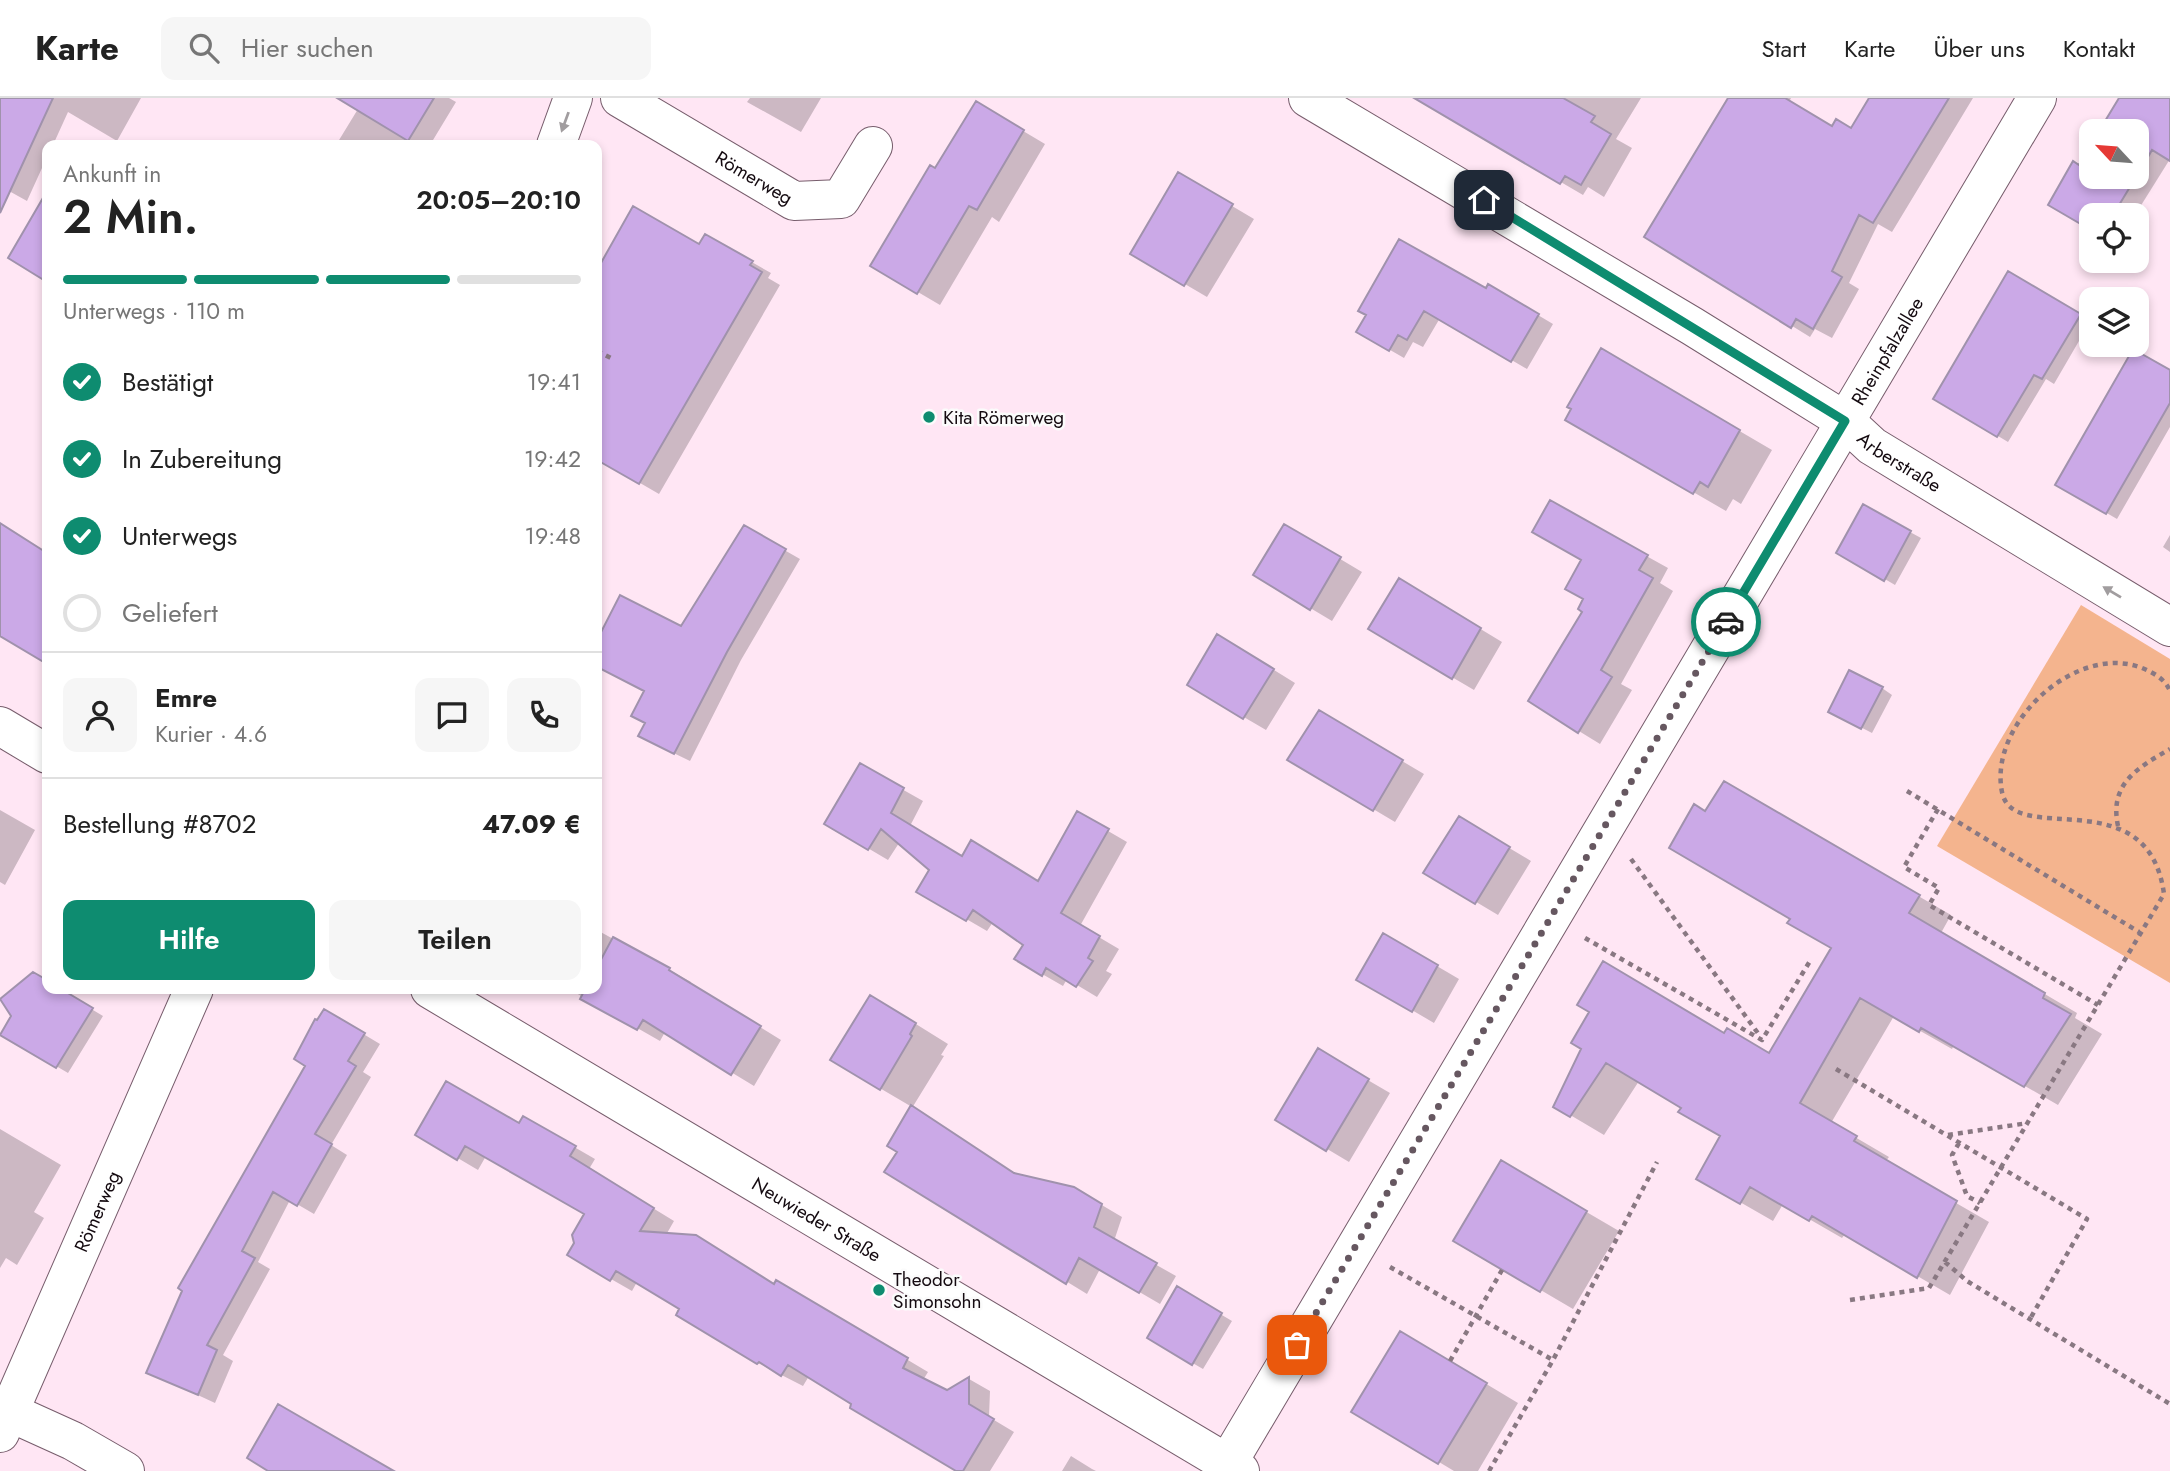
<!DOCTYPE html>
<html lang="de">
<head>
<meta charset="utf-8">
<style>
  body { margin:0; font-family:Jost,sans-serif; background:#f6f6f6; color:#222; height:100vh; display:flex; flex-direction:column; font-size:26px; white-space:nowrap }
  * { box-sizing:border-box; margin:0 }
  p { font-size:23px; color:#767676 }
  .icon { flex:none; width:38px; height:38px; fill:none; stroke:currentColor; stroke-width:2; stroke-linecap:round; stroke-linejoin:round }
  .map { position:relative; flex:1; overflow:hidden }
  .sheet { position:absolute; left:42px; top:42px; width:560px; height:854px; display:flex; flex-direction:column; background:#fff; border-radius:14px; box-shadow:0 4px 10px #0003 }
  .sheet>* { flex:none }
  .needle { width:46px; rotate:296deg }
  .controls { position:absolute; left:2079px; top:21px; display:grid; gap:14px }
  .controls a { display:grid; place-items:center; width:70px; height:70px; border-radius:14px; background:#fff; box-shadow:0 4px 10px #0003; font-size:35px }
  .pin { position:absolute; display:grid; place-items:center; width:60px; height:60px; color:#fff; margin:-30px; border-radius:14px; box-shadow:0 4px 10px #0006 }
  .courier { position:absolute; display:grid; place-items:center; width:70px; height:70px; margin:-35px; border:5px solid #0e8c70; border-radius:50%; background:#fff; color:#222; box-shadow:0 2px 9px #0007 }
  .summary em { font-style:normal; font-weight:600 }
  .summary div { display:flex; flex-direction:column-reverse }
  .summary { display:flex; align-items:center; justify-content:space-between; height:119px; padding:0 21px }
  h1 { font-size:46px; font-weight:600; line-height:52px }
  .bar { display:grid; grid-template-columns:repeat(4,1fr); gap:10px 7px; align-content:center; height:84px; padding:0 21px }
  .bar i { height:9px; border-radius:5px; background:#e0e0e0 }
  .bar .active { background:#0e8c70 }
  .bar p { grid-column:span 4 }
  .line { display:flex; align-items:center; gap:18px; padding:0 21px; border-top:2px solid #e0e0e0 }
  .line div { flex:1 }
  .round { display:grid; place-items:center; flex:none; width:74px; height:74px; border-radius:14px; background:#f6f6f6 }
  ol { padding:0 21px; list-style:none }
  li { display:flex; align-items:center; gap:21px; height:77px }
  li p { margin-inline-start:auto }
  li .icon { padding:7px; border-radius:50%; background:#0e8c70; color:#fff; stroke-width:4 }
  li:last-child { color:#767676 }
  li i { width:38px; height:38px; border:4px solid #e0e0e0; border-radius:50% }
  .button { display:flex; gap:14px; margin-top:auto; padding:14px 21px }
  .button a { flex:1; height:80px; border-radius:14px; background:#0e8c70; color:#fff; font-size:28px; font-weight:600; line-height:80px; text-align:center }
  .button a+a { background:#f6f6f6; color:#222 }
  header { display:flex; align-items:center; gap:42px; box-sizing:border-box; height:98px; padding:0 35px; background:#fff; border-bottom:2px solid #e0e0e0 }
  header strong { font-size:33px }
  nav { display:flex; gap:38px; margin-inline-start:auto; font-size:24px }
  .search { width:490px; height:63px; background:#f6f6f6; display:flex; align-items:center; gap:18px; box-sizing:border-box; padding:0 24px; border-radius:14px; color:#767676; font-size:26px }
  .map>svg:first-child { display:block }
  .green { fill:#f4b48e }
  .shadow { fill:#0003 }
  .building { fill:#cba9e7; stroke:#a092ac; stroke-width:2 }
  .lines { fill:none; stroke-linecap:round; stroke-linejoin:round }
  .minor-casing { stroke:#775d6c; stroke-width:40 }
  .path { stroke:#897882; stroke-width:4.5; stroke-dasharray:5 5; stroke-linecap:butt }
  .minor { stroke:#fff; stroke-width:38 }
  .oneway { fill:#a19d9f }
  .done { stroke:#665760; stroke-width:7; stroke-dasharray:0 12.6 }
  .route { stroke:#0e8c70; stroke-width:9 }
  .poi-dot { fill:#0e8c70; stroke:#fbfbfb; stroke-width:2.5 }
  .labels { text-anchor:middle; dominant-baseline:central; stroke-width:5; stroke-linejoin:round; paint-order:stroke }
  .street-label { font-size:19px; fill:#140a10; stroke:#fbfbfb }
  .poi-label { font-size:19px; fill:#140a10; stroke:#fbfbfb; text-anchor:start }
</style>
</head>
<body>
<header>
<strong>Karte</strong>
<div class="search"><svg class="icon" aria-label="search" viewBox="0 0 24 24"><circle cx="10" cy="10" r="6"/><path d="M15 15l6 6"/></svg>Hier suchen</div>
<nav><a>Start</a><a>Karte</a><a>Über uns</a><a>Kontakt</a></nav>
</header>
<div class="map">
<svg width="2170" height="1373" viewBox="0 0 2170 1373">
  <rect width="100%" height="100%" fill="#ffe6f4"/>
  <path class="green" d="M2081,507L2170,561V885L1937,748Z"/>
  <path class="shadow" d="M0,0H141L117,43L68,14L53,47H47V59L27,103L0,88Z
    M341,0H449L456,4L430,47H336L358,11Z
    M750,0H821L801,34L747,4Z
    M1417,0H1641L1616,41L1632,50L1604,99L1588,89L1583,97Z
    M1730,0H1791L1789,4L1833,30L1852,32L1871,0H1973L1892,134L1878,126L1849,185L1859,191L1832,240L1815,231L1810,239L1647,138Z
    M2121,0H2165L2170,3V61L2135,117H2091V130L2050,106L2091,50V79H2137V33H2101Z
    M976,5L1045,46L999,124L992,119L940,207L872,167Z
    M1178,76L1254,121L1207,199L1132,155Z
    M634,111L700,149L706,138L771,175L768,180L780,187L659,396L597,360V176Z
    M2009,176L2090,224L2054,286L2046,281L2008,344L1935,300Z
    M1489,188L1553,226L1527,271L1440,220L1423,249L1413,244L1404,260L1359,234L1487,192Z
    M1601,252L1772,352L1741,406L1733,401L1726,413L1567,321Z
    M2170,274V329L2117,421L2057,386Z
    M1551,405L1668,470L1660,485L1673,493L1621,586L1632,592L1600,646L1530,603L1584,513V462Z
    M1864,409L1921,440L1895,487L1839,454Z
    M0,427L47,456V563L0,535Z
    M1285,428L1362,474L1332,523L1255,477Z
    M744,429L800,461L741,562L690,663L655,646L647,625L646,593L597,567V546L621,499L682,531Z
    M2170,437V454L2163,449Z
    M1421,495L1502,544L1474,592L1370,531Z
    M1240,551L1295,585L1266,632L1189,587Z
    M1882,590L1892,597L1872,635L1841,619Z
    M1319,614L1424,676L1395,724L1289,661Z
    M861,668L923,703L910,728L963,760L1039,785L1077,715L1127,744L1080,828L1119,851L1106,873L1112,876L1097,899L1067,881L1063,888L1016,861L1025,847L993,824L987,833L918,793L931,771L899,745L888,762L827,726Z
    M1724,685L1951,817L1941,835L2077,915L2075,920L2102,936L2058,1007L1954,947L1952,951L1894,918L1831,1025L1889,1059L1885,1064L1989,1124L1950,1197L1845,1136L1842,1140L1783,1106L1773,1123L1698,1080L1723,1038L1684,1009L1639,983L1604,1037L1555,1008L1583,950L1725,937L1770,957L1833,850L1793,820L1706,715Z
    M0,712L35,732L5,787L0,784Z
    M1459,720L1531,763L1498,817L1426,774Z
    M597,832L691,884L690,886L781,942L754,988L665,934L660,943L569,891H597Z
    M1384,837L1459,881L1434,925L1359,881Z
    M33,876L47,884V891H58L103,918L68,975L2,936Z
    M325,913L380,946L363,974L371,979L331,1047L347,1057L314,1116L290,1102L258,1164L270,1171L223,1257L233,1263L215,1305L148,1274L307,967Z
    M903,918L948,946L941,957L944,958L912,1010L1017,1078L1073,1090L1122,1119L1114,1143L1176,1178L1160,1206L1100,1171L1087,1196L886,1073L899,1053L912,1009L832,962Z
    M1318,953L1390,995L1349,1064L1277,1021Z
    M524,1020L595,1061L589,1071L674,1123L666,1137L775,1188L777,1184L928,1274L923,1282L947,1294L969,1281L990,1293L989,1319L1014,1334L990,1373H960L809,1278L803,1288L758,1265L678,1216L682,1210L637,1184L632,1193L569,1157L587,1116L486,1058L478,1072L417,1036L520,1028Z
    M0,1031L61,1067L34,1114L44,1120L17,1167L6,1160L0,1170Z
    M1501,1064L1619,1133L1573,1211L1455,1142Z
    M1178,1191L1232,1223L1203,1271L1149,1240Z
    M1433,1254L1518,1305L1478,1373H1454L1354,1313Z
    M1071,1358L1092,1371L1096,1373H1062Z"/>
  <path class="building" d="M0,0H53L0,115Z
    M337,0H434L408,43Z
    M1414,0H1563L1595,18L1591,24L1611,36L1581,87L1565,78L1560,86Z
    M1728,0H1785L1832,28L1836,21L1851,30L1869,0H1949L1873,125L1859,117L1832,173L1842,179L1813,231L1796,221L1791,230L1644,139Z
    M2119,0H2170V63L2152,52L2137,78V33H2099Z
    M976,3L1024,32L977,112L969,108L917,196L870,168L930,67L935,70Z
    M2091,46V79H2136L2113,117H2091V132L2048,107L2073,63L2079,67Z
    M1178,74L1233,106L1184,188L1130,156Z
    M47,93V184L8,160Z
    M633,108L699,146L705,136L753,163L750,167L762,174L639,386L597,362V172Z
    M1399,141L1486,190L1488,186L1539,216L1511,264L1424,213L1407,242L1398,237L1389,253L1356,234L1366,217L1358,213Z
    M2008,173L2081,216L2042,281L2034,277L1997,339L1933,301Z
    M1601,250L1740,332L1708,389L1700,384L1693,396L1565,322L1571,311L1567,309Z
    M2133,251L2170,272V305L2106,416L2055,387Z
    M1550,402L1648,457L1639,472L1653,480L1601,572L1612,579L1578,635L1528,603L1582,514L1578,511L1583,501L1565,491L1581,462L1532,434Z
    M1863,406L1911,433L1884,483L1836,455Z
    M0,425L47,455V566L0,538Z
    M1284,426L1341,459L1310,512L1253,477Z
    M744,427L786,451L727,554L674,656L638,638L645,625L631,618L644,593L597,569V542L620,497L681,528Z
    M1399,480L1481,530L1452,581L1368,531Z
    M1217,536L1274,571L1243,621L1187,587Z
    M1849,572L1883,589L1861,631L1828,614Z
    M1319,612L1403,662L1373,713L1287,662Z
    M860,665L904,690L891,715L962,758L971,742L1038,783L1077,713L1109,731L1061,815L1100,838L1088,860L1093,863L1076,889L1046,870L1042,878L1014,861L1023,847L973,812L966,823L916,794L929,772L881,731L868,752L824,726Z
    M1724,683L1920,797L1909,815L2045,895L2043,900L2071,916L2024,989L1921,930L1919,934L1860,900L1800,1005L1857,1038L1854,1043L1957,1103L1917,1180L1812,1118L1809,1123L1750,1089L1740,1106L1696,1081L1720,1038L1678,1014L1681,1010L1606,965L1570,1019L1553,1009L1581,951L1571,945L1589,914L1577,907L1603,863L1724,935L1727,930L1769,955L1831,850L1787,825L1790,821L1669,750L1694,706L1705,713Z
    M1459,718L1510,749L1475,806L1423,775Z
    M1383,835L1438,867L1412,914L1356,882Z
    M613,839L670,870L669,872L761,928L731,977L643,922L637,932L580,901L585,891H597V869Z
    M33,874L47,882V891H61L93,910L56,970L0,937L11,918L0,901Z
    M870,897L916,925L910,936L912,938L880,992L830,962Z
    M324,911L365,935L348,963L356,968L315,1036L332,1046L297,1108L273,1094L242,1153L255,1160L207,1247L217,1252L198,1297L146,1275L182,1193L178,1190L305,968L294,961L315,921L317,922Z
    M1318,950L1369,981L1326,1053L1275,1022Z
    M446,983L519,1025L523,1018L576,1048L570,1058L654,1110L640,1133L696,1137L774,1186L776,1182L908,1260L903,1270L947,1292L969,1279V1306L994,1321L963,1373H956L850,1310L851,1306L788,1267L781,1278L759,1264L757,1266L676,1217L679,1211L616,1173L610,1183L567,1157L574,1145L572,1137L584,1116L465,1048L457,1062L415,1037Z
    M911,1007L1014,1075L1074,1089L1102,1106L1094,1129L1157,1165L1139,1195L1079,1160L1066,1186L884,1074L897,1054L887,1048Z
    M1501,1062L1587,1113L1540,1194L1453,1143Z
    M1177,1188L1222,1215L1192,1267L1147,1240Z
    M1400,1233L1487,1285L1438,1366L1351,1314Z
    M278,1306L394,1373H268L247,1360Z"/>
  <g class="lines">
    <defs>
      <g id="minor">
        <path id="s1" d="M620,0L794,103L841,101L873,48"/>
        <path id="s2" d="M1308,0L1692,228L1845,323L1872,348L2170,529"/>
        <path d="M556,47L573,0"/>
        <path d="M0,628L47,656"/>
        <path id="s3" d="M430,891L1240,1373"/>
        <path d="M9,1314L73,1343L125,1373"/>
        <path id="s4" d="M0,1335L194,891"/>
        <path id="s5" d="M1223,1373L2037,0"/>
      </g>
    </defs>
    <use href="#minor" class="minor-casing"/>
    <path class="path" d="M597,253L613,261
      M1907,693L2139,834
      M1938,711L1904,769L1939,790L1929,807L2098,907
      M2118,728C2109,686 2137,670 2170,651
      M1631,761L1760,938
      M1585,840L1762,942L1810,863
      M1836,971L2087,1121L2030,1221
      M1948,1037L2028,1025
      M1959,1045L1952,1057L1967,1098L1980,1105
      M1945,1164L1967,1183L2170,1306
      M1390,1169L1553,1262
      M1850,1202L1929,1190L2164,796C2148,679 2013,751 2002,694C1988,626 2076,544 2142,570C2154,575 2165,581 2170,593
      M1450,1263L1502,1172
      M1489,1373L1553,1262L1657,1064"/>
    <use href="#minor" class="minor"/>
  </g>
  <defs><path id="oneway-solid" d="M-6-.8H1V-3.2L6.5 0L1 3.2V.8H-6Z" transform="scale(1.75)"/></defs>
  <g class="oneway">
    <use href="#oneway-solid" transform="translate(565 24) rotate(110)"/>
    <use href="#oneway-solid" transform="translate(2112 494) rotate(-149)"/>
  </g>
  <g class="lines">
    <path class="done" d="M1297,1247L1726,524"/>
    <path class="route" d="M1484,102L1845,323L1726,524"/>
  </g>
  <g class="poi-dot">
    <circle cx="929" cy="319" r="7"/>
    <circle cx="879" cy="1192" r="7"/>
  </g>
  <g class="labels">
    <g class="street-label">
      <text stroke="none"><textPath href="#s1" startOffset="156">Römerweg</textPath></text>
      <text stroke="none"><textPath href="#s5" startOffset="1302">Rheinpfalzallee</textPath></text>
      <text stroke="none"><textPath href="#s2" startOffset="695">Arberstraße</textPath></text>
      <text stroke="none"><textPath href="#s4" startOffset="242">Römerweg</textPath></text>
      <text stroke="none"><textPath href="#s3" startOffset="450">Neuwieder Straße</textPath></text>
    </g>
    <g class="poi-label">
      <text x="943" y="319">Kita Römerweg</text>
      <text x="893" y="1181">Theodor<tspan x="893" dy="22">Simonsohn</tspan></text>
    </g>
  </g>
</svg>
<div class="controls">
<a><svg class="needle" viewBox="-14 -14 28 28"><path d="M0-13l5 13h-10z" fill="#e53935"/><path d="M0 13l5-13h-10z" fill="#767676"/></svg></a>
<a><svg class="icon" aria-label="locate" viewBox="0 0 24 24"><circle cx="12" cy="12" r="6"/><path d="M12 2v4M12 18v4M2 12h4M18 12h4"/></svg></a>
<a><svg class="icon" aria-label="layers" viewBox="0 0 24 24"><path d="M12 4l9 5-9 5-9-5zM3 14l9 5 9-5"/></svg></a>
</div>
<div class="pin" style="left:1297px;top:1247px;background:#ea580c"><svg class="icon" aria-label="bag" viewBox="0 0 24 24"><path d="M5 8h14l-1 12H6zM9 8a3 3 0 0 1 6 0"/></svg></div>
<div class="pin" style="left:1484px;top:102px;background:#1f2937"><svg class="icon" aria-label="home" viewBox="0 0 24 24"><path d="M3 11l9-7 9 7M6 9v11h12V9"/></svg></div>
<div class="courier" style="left:1726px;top:524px"><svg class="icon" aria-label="car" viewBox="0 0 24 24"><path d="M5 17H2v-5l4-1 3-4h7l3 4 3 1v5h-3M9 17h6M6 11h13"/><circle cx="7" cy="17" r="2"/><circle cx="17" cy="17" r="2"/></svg></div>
<section class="sheet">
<div class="summary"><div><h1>2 Min.</h1><p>Ankunft in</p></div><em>20:05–20:10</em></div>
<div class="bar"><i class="active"></i><i class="active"></i><i class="active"></i><i></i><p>Unterwegs · 110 m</p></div>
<ol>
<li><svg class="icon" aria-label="check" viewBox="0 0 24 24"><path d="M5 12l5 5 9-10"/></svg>Bestätigt<p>19:41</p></li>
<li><svg class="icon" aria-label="check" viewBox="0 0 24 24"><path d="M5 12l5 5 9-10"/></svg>In Zubereitung<p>19:42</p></li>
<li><svg class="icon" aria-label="check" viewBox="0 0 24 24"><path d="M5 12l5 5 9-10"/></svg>Unterwegs<p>19:48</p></li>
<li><i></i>Geliefert</li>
</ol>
<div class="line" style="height:126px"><a class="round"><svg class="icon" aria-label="person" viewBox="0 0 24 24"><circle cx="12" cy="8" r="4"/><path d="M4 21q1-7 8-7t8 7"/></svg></a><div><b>Emre</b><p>Kurier · 4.6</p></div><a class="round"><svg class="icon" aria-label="chat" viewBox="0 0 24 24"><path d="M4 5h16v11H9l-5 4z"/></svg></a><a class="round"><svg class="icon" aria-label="phone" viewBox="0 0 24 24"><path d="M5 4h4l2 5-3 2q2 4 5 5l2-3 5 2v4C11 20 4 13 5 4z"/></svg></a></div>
<div class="line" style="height:91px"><div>Bestellung #8702</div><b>47.09 €</b></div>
<div class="button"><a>Hilfe</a><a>Teilen</a></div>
</section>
</div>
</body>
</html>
